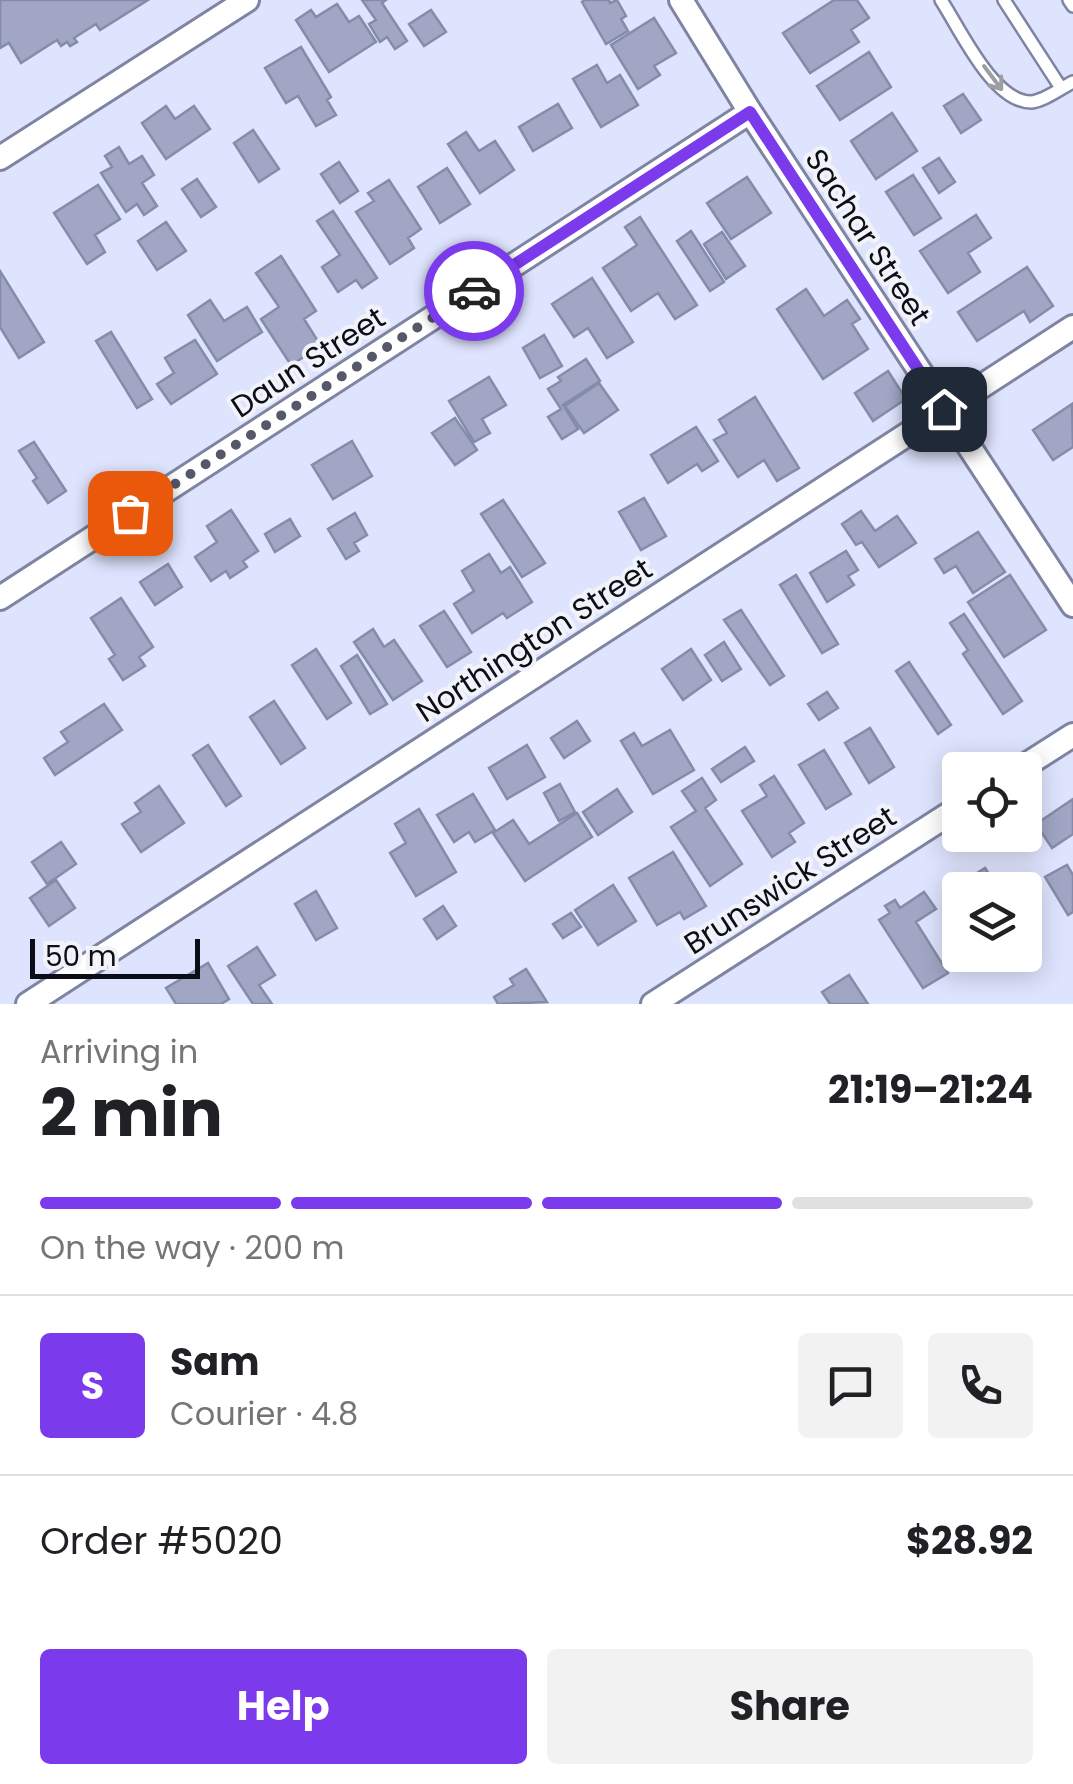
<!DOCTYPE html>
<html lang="en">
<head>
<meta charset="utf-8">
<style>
  body { margin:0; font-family:Poppins,sans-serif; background:#f2f2f2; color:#202124; height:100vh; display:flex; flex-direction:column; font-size:38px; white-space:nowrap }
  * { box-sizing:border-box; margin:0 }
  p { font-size:32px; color:#757577 }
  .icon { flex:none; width:55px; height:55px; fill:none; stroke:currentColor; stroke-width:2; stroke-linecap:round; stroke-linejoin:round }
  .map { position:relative; height:1004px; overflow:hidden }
  .side { display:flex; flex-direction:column; background:#fff; flex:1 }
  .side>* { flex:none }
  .fabs { position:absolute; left:942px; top:752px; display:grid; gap:20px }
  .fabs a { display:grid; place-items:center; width:100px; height:100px; border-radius:10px; background:#fff; box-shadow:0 5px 25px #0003; font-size:50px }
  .scale { position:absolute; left:30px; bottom:25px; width:170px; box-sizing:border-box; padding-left:10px; border:5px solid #0b0d17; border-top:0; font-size:28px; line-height:35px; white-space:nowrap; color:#0b0d17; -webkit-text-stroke:8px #f1f3f9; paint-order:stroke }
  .pin { position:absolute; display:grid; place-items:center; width:85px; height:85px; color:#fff; margin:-42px; border-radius:20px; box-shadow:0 5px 15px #0006 }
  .courier { position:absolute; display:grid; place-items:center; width:100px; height:100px; margin:-50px; border:8px solid #7c3aed; border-radius:50%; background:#fff; color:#222; box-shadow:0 2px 12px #0007 }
  .overview em { font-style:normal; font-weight:700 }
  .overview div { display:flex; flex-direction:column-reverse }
  .overview { display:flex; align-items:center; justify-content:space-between; height:170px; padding:0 40px }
  h1 { font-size:65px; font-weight:700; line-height:75px }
  .bar { display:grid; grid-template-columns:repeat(4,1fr); gap:15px 10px; align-content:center; height:120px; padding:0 40px }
  .bar i { height:12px; border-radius:8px; background:#e0e0e0 }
  .bar .active { background:#7c3aed }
  .bar p { grid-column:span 4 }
  .line { display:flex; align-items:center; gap:25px; padding:0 40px; border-top:2px solid #e0e0e0 }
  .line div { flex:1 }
  .round { display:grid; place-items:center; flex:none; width:105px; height:105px; border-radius:10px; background:#f2f2f2 }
  .primary-button { display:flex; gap:20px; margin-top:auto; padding:20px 40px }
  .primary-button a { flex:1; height:115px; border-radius:10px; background:#7c3aed; color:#fff; font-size:40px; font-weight:700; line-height:115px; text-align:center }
  .primary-button a+a { background:#f2f2f2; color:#202124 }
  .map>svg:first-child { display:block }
  .building { fill:#a0a6c4; stroke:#858ca9; stroke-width:2.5 }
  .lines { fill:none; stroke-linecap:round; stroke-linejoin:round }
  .lane-casing { stroke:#7e84a1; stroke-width:16 }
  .street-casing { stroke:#7e84a1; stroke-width:28 }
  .lane { stroke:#fff; stroke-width:11 }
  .street { stroke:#fff; stroke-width:22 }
  .oneway { stroke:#9d9ea2 }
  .done { stroke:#555868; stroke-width:10; stroke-dasharray:0 18 }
  .route { stroke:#7c3aed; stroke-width:12 }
  .labels { text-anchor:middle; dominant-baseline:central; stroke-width:8; stroke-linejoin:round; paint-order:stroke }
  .street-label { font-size:30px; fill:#0b0d17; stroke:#f1f3f9 }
</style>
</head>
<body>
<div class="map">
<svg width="1073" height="1004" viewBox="0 0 1073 1004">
  <rect width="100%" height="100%" fill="#dfe4fe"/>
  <path class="building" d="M0,0H148L100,30L96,24L74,38L77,42L70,46L67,42L61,46L57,40L21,63L9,43L0,48Z
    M362,0H386L382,3L407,41L395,49L387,37L380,42L369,24L376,20Z
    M585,0H609L610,3L617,0L626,16L621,19L628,31L606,44L582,2Z
    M834,0H857L869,18L851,30L859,42L810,73L783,33Z
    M337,4L349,22L359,16L376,42L329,72L296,20L311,10L316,17Z
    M431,10L446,32L424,46L409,24Z
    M654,18L676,53L654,66L660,75L638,89L611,45Z
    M301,47L331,97L327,100L336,115L316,126L298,96L286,103L265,68Z
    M869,52L891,87L840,120L817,86Z
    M597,65L607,83L620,75L638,105L601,127L573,79Z
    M963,94L981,120L961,133L944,106Z
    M558,104L572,128L533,151L519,127Z
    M166,106L175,119L194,106L210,129L166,159L142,123Z
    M892,113L917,151L876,179L851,141Z
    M253,130L279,169L259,182L234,143Z
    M466,132L479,151L495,141L514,170L480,193L448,144Z
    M119,147L129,164L142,156L154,175L142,183L157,206L144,215L137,204L126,212L101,173L112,167L105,156Z
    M939,158L955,182L939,193L923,168Z
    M339,162L358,191L340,203L321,174Z
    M447,168L470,204L440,223L418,187Z
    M913,175L941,218L914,235L886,192Z
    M747,177L771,213L731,239L707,203Z
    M197,179L216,207L201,217L182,189Z
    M389,180L421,229L408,238L414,248L390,264L356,212L374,201L368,193Z
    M98,185L120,219L95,235L105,252L87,264L54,213Z
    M333,211L377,278L362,288L356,280L338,292L322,267L340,255L317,221Z
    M976,215L991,238L968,253L980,272L948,293L920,251Z
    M640,217L697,305L675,319L658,293L631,311L603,268L637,245L625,227Z
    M166,222L186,251L157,270L138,241Z
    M691,231L724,282L710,291L677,241Z
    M722,232L745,266L726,279L704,244Z
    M281,256L316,311L304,319L321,346L291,365L261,319L279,307L256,273Z
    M1027,267L1053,306L1030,322L1024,311L977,341L958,312Z
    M0,271L44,342L19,358L0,327Z
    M592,278L633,342L607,358L588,328L574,337L552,304Z
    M806,289L824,316L847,300L860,319L852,324L868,349L823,379L777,309Z
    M210,300L224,321L247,307L262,332L217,361L188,315Z
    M111,332L152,399L137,408L96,341Z
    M544,335L562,366L540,378L523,348Z
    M195,340L217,374L171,404L157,384L174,373L165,358Z
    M586,359L600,381L563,405L578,429L562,439L548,417L561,409L548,389L561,381L558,377Z
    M888,371L906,399L873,421L855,393Z
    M489,377L506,405L482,419L490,433L474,442L449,401Z
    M599,383L618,410L584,433L565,406Z
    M755,397L799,468L777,481L764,460L738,477L714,440L727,433L719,420Z
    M1072,404L1073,447L1053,460L1033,430Z
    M455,418L477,450L455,465L432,433Z
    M696,427L718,461L702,471L697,464L668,483L651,455Z
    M352,441L372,476L333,499L312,465Z
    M34,442L66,491L48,503L33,481L37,478L19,451Z
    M644,498L666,536L641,550L619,512Z
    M503,500L545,563L522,577L481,514Z
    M231,510L258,551L243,561L247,567L230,578L226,571L211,581L195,557L217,542L207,526Z
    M861,511L875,531L897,516L916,543L879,567L862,542L856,545L842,524Z
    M355,513L367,535L354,543L359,551L346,559L328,529Z
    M290,519L300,536L275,552L265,534Z
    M978,532L1005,572L973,593L956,566L944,573L935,559Z
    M846,551L858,570L848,576L854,585L827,602L810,573Z
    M489,554L501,573L510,567L532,602L507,618L503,613L472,633L454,604L474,591L462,571Z
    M168,564L182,587L155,605L140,582Z
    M796,575L838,644L822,653L780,585Z
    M1010,575L1046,630L1004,657L968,602Z
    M121,598L153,647L139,657L145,666L123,680L109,659L115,655L91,618Z
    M741,610L784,676L770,685L724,620Z
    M444,611L471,652L447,667L420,626Z
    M964,614L1022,701L1003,714L963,654L968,650L950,623Z
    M373,629L384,647L394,640L422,681L393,700L354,642Z
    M724,642L741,669L722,681L705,655Z
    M316,649L351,703L327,719L292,665Z
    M691,649L711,680L683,700L662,669Z
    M357,655L387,704L370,714L341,666Z
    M909,662L951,725L938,734L896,671Z
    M827,692L838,708L819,720L808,704Z
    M274,701L305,748L281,764L250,717Z
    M104,704L122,730L55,775L44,758L68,742L61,732Z
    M577,721L590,741L564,758L551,738Z
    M870,728L894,767L869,783L845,743Z
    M670,730L694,770L653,794L621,741L634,733L642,746Z
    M208,745L241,796L226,806L193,755Z
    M527,745L545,777L507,799L489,768Z
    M745,747L754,761L721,782L712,769Z
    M824,750L851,794L826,809L799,765Z
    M774,776L804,823L789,833L795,842L772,857L742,811L767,796L760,785Z
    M702,778L716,800L705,808L742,864L710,886L671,827L696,811L682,791Z
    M560,784L575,812L559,821L544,793Z
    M159,786L184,823L141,852L122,824L141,812L135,803Z
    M617,789L632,812L598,835L583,812Z
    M473,794L495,830L475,842L469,832L454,842L437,815Z
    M1073,799V834L1052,848L1036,824Z
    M419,809L456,872L416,896L390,853L406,843L395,824Z
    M577,813L592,837L525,881L493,833L513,820L529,844Z
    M61,842L76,864L47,884L32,862Z
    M673,852L706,906L684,919L680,912L657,925L629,878Z
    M1067,865L1073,875V912L1068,915L1045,877Z
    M985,868L999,890H960V909L949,891Z
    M56,880L75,908L49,926L30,898Z
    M613,885L636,921L598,945L575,910Z
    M316,891L337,928L316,940L295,904Z
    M924,892L936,909L916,922L948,973L923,988L879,920L890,913L885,906L895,900L900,908Z
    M443,906L456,926L437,939L424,919Z
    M571,913L581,927L563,938L553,924Z
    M257,947L275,975L259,985L272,1004H253L228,966Z
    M208,963L229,999L221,1004H176L166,988Z
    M526,969L547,1002L498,1004L494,997L514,985L510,979Z
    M849,975L868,1004H830L822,992Z"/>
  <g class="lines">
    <defs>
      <path id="lane" d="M941,0C960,29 993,102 1031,102C1044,101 1061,88 1073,82
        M1004,0L1061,88
        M1069,0L1073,6"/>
      <path id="street" d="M681,0L750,112L1073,605
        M0,158L247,0
        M0,598L750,112
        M1018,770L1073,735
        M28,1004L1073,327
        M653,1004L960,807"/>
    </defs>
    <use href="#lane" class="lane-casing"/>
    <use href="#street" class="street-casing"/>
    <use href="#lane" class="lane"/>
    <use href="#street" class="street"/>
  </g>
  <defs><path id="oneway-shaft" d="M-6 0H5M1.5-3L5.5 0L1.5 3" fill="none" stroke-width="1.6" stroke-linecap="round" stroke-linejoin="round" transform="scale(2.5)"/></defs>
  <use class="oneway" href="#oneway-shaft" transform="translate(993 78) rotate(53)"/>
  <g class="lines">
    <path class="done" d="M130,513L474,291"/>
    <path class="route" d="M474,291L750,112L944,409"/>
  </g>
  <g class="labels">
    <g class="street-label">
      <text transform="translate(868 237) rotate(57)">Sachar Street</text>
      <text transform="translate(308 362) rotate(-33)">Daun Street</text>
      <text transform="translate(534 640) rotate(-33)">Northington Street</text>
      <text transform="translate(790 880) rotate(-33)">Brunswick Street</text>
    </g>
  </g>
</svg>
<div class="fabs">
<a><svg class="icon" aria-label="locate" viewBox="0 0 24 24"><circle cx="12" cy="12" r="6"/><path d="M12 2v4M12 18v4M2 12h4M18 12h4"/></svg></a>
<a><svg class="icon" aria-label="layers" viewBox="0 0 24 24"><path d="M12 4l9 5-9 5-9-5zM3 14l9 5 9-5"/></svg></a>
</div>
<div class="scale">50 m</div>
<div class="pin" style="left:130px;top:513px;background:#ea580c"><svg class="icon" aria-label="bag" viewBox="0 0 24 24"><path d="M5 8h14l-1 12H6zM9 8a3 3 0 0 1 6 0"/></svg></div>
<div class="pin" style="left:944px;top:409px;background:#1f2937"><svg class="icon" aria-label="home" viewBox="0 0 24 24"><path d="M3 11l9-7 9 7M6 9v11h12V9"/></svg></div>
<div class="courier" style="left:474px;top:291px"><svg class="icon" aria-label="car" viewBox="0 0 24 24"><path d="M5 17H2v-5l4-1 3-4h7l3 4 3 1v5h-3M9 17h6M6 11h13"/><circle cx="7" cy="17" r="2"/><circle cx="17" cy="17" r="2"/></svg></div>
</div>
<section class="side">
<div class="overview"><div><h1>2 min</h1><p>Arriving in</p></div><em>21:19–21:24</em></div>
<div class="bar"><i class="active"></i><i class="active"></i><i class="active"></i><i></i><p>On the way · 200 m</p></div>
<div class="line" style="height:180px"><b class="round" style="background:#7c3aed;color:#fff">S</b><div><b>Sam</b><p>Courier · 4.8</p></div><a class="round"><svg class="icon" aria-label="chat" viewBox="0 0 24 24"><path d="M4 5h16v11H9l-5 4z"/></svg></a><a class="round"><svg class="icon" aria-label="phone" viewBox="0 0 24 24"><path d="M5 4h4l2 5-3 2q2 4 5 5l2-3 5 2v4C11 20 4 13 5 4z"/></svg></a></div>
<div class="line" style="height:130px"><div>Order #5020</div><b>$28.92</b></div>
<div class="primary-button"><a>Help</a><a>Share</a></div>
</section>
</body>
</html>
